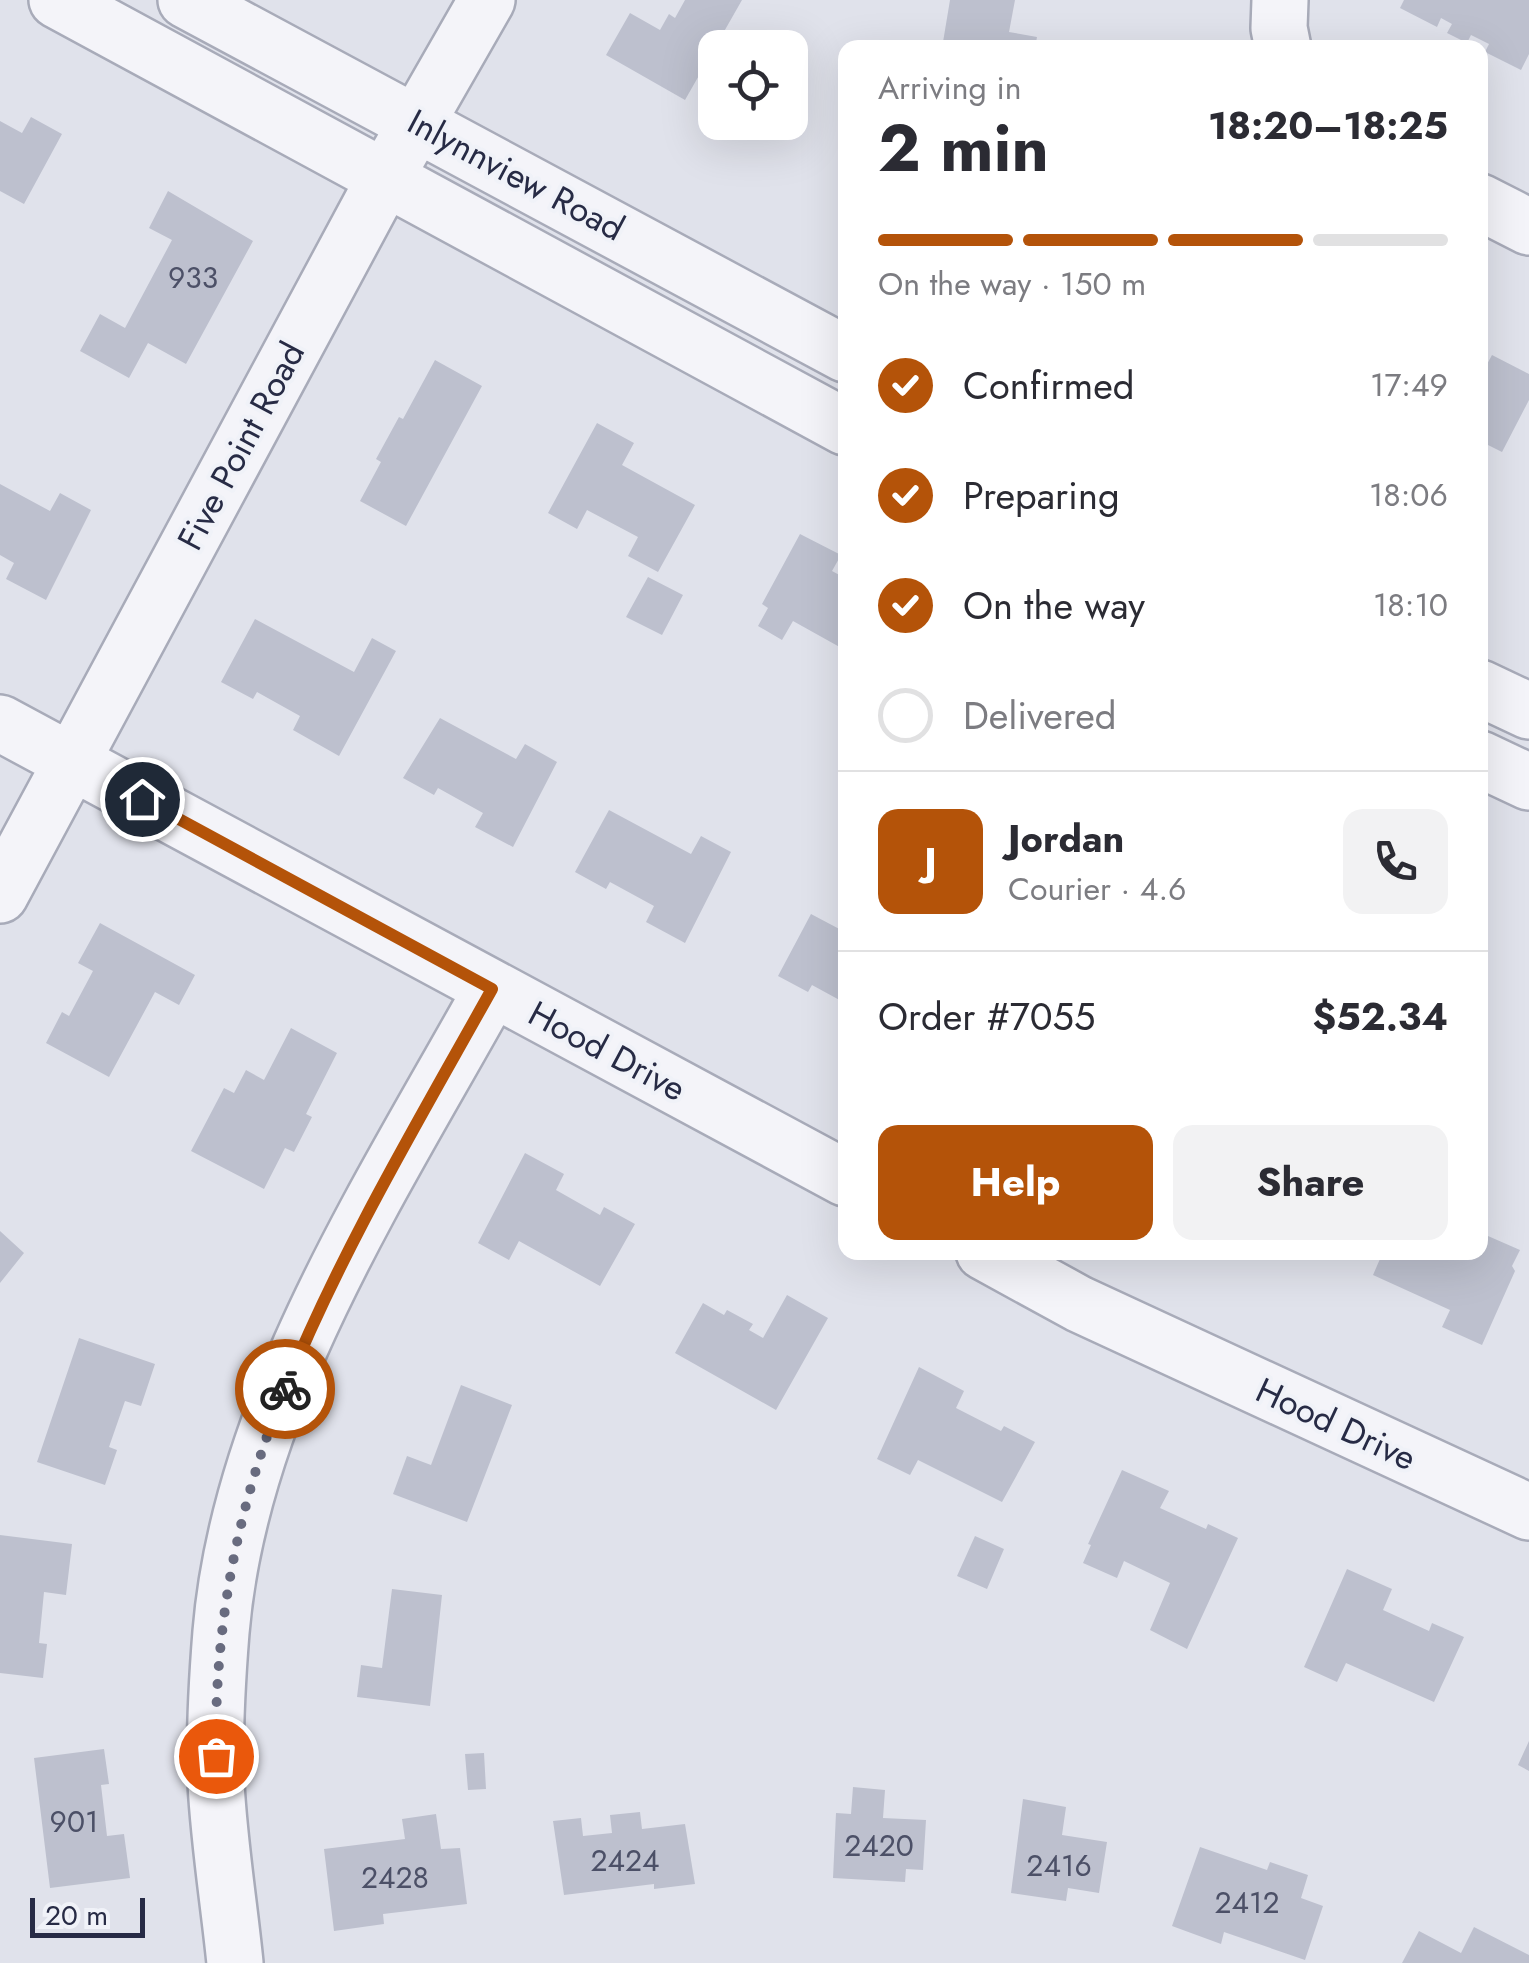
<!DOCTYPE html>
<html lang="en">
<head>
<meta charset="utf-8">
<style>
  body { margin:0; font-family:Jost,sans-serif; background:#f2f2f3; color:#2b2b33; height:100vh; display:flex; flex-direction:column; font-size:38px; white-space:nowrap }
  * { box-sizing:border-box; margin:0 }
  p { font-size:32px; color:#7c7c81 }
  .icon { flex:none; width:55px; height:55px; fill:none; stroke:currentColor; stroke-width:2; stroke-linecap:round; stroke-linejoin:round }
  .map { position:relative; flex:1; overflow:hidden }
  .side { position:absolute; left:838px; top:40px; width:650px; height:1220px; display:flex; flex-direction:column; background:#fff; border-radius:20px; box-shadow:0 10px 40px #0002 }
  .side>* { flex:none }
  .tools { position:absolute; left:698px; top:30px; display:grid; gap:20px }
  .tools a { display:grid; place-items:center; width:110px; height:110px; border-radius:20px; background:#fff; box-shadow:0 10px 40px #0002; font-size:50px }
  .scale { position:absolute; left:30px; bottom:25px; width:115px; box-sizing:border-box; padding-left:10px; border:5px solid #272b45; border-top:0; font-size:28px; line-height:35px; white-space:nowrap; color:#272b45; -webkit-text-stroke:8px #f0f2f8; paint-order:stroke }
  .pin { position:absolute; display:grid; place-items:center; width:85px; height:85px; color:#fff; margin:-42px; border:5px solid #fff; border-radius:50%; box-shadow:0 2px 10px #0007 }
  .courier { position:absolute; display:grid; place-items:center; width:100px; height:100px; margin:-50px; border:8px solid #b45309; border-radius:50%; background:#fff; color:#222; box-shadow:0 2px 12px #0007 }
  .headline em { font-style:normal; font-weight:700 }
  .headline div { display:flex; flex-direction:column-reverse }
  .headline { display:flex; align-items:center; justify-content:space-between; height:170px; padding:0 40px }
  h1 { font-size:65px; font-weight:700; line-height:75px }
  .bar { display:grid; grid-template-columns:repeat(4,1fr); gap:15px 10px; align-content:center; height:120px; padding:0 40px }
  .bar i { height:12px; border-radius:8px; background:#e1e1e2 }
  .bar .active { background:#b45309 }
  .bar p { grid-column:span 4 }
  .line { display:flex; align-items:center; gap:25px; padding:0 40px; border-top:2px solid #e1e1e2 }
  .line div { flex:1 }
  .round { display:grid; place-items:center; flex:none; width:105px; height:105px; border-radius:20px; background:#f2f2f3 }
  ol { padding:0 40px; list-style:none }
  li { display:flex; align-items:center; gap:30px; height:110px }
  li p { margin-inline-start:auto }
  li .icon { padding:10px; border-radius:50%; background:#b45309; color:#fff; stroke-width:4 }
  li:last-child { color:#7c7c81 }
  li i { width:55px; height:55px; border:5px solid #e1e1e2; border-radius:50% }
  .cta { display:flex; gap:20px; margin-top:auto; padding:20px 40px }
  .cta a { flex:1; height:115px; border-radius:20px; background:#b45309; color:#fff; font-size:40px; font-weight:700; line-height:115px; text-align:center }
  .cta a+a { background:#f2f2f3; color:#2b2b33 }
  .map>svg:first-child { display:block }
  .building { fill:#bdc0ce }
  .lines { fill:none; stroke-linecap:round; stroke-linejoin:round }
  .minor-casing { stroke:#a8abb9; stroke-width:60 }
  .minor { stroke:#f4f4f9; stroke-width:55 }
  .done { stroke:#686b7f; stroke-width:10; stroke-dasharray:0 18 }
  .route { stroke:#b45309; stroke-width:12 }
  .labels { text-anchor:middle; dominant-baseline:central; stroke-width:8; stroke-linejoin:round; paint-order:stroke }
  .number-label { font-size:30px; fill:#4c5067 }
  .street-label { font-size:35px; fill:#272b45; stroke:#f0f2f8 }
</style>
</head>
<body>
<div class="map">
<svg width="1529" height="1963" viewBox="0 0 1529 1963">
  <rect width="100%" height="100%" fill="#e0e2eb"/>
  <path class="building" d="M685,0H742L685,100L606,55L630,13L660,30L669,14L675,18Z
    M950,0H1015L1009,32L1037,37L1035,48H942Z
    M1404,0H1529V54L1521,70L1485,52L1489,44L1471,35L1467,43L1447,33L1452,24L1441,18L1437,27L1400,8Z
    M31,117L62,134L24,204L0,191V121L22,133Z
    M168,191L253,241L186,364L148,343L129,378L80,351L100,314L125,328L172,240L149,228Z
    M1492,355L1529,374V400L1502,452L1480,441V365L1485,368Z
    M435,360L482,386L406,526L360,501L381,462L376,459L399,417L403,419Z
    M597,423L634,443L622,465L695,505L658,572L628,556L638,537L587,510L577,529L548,513Z
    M0,484L50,511L60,493L91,510L46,600L6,579L14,563L0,555Z
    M800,534L841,555L832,571L845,578V650L793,621L782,640L758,626L768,608L762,604Z
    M648,577L683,595L662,635L626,617Z
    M255,619L354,672L372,638L396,651L339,756L293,730L300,716L257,692L253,699L221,682Z
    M440,718L516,759L525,744L557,762L513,847L475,827L483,813L438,788L434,795L403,778Z
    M609,810L691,854L701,836L731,852L685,943L646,922L654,906L610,882L606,889L575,872Z
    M811,914L845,932V1003L812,985L808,992L778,976Z
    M100,923L195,975L179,1005L155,992L109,1077L46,1043L62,1012L69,1016L93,971L78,963Z
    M291,1028L337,1053L306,1114L312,1117L294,1152L285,1148L264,1189L191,1151L224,1088L234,1093L246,1070L264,1080Z
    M525,1153L564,1174L556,1190L600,1215L604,1207L635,1224L600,1286L519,1241L509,1260L478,1243Z
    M0,1231L24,1253L0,1283Z
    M1488,1236L1520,1250L1512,1266L1515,1271L1482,1345L1442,1327L1450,1310L1373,1275L1383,1252L1479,1254Z
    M787,1295L828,1318L776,1410L675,1353L703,1303L724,1315L727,1310L753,1324L749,1330L763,1338Z
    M79,1338L155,1364L141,1406L125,1401L109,1447L117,1450L105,1485L37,1462Z
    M919,1367L964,1391L956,1408L1001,1431L1004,1426L1035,1442L1002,1502L918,1460L910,1475L877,1459Z
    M461,1385L512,1405L467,1522L393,1494L407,1456L431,1465Z
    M1122,1470L1169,1491L1160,1508L1206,1529L1208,1524L1238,1538L1187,1649L1150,1630L1170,1583L1124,1561L1117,1578L1083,1563L1091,1545L1088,1544Z
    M0,1535L72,1544L66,1595L44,1592L39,1643L47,1644L43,1678L0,1673Z
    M975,1536L1004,1549L987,1589L957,1576Z
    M1347,1569L1392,1589L1383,1610L1429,1631L1432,1623L1464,1637L1434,1702L1346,1663L1337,1682L1304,1667Z
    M392,1589L442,1595L430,1706L357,1697L361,1665L382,1668Z
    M1529,1741V1771L1518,1765Z
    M104,1749L109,1784L101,1785L107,1836L124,1834L130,1878L50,1888L34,1758Z
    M484,1753L486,1789L468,1790L465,1754Z
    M853,1787L885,1790L883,1818L926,1820L923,1870L906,1869L905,1882L833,1878L836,1813L851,1814Z
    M1023,1799L1066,1807L1062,1835L1107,1842L1099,1893L1068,1888L1066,1901L1011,1893Z
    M640,1812L642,1829L685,1824L695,1884L654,1889V1884L564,1895L553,1821L581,1818L583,1836L612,1833L610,1815Z
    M436,1814L441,1849L460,1848L467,1904L383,1914L384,1924L334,1931L324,1849L405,1839L402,1819Z
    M1200,1847L1267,1870L1270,1862L1308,1875L1301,1898L1323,1906L1305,1960L1224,1932L1221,1944L1172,1926Z
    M1474,1927L1529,1955V1963H1402L1419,1931L1461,1953Z"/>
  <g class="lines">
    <defs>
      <path id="minor" d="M57,0L845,427
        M186,0L845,354
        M1280,0L1279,28L1283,48
        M1480,202L1529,227
        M1480,688L1529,711
        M0,723L845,1178
        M1480,759L1529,782
        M0,895L385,178L487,0
        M984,1252L1079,1304L1529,1512
        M235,1963C229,1903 219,1843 216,1783C214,1733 217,1682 221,1632C240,1402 383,1186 492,989"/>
    </defs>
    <use href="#minor" class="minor-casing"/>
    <use href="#minor" class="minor"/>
  </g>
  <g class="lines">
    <path class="done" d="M216,1756C214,1628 237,1506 285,1389"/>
    <path class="route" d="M142,799L492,989C419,1120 342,1249 285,1389"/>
  </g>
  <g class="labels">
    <g class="number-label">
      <text x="193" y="277">933</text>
      <text x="74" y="1821">901</text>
      <text x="879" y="1845">2420</text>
      <text x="625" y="1860">2424</text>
      <text x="1059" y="1865">2416</text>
      <text x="395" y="1877">2428</text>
      <text x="1247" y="1902">2412</text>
    </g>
    <g class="street-label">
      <text transform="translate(516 175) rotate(28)">Inlynnview Road</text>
      <text transform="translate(241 446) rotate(-62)">Five Point Road</text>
      <text transform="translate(607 1051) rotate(28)">Hood Drive</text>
      <text transform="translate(1336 1424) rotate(25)">Hood Drive</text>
    </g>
  </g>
</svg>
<div class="tools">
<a><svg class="icon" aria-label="locate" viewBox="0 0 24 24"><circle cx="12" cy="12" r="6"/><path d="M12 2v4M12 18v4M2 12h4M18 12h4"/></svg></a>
</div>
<div class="scale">20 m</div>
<div class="pin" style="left:216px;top:1756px;background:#ea580c"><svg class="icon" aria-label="bag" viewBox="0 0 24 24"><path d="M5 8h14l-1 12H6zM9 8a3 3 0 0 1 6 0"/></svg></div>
<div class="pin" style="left:142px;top:799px;background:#1f2937"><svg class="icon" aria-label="home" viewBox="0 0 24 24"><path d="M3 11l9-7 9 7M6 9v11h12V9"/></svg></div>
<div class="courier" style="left:285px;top:1389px"><svg class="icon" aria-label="bike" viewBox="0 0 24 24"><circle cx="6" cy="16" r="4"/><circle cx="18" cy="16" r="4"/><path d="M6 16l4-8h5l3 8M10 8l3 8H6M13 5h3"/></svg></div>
<section class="side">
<div class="headline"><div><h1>2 min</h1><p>Arriving in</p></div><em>18:20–18:25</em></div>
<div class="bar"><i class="active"></i><i class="active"></i><i class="active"></i><i></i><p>On the way · 150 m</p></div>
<ol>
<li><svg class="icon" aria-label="check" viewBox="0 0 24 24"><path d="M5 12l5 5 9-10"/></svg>Confirmed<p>17:49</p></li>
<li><svg class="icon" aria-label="check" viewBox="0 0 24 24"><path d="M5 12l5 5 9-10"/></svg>Preparing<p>18:06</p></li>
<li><svg class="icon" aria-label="check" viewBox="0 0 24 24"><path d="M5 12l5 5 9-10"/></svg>On the way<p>18:10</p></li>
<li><i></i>Delivered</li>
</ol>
<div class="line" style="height:180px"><b class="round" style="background:#b45309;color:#fff">J</b><div><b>Jordan</b><p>Courier · 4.6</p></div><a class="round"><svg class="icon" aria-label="phone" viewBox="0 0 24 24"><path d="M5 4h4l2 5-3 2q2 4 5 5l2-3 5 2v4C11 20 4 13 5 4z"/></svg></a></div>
<div class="line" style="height:130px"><div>Order #7055</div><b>$52.34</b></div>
<div class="cta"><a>Help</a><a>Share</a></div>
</section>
</div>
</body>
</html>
